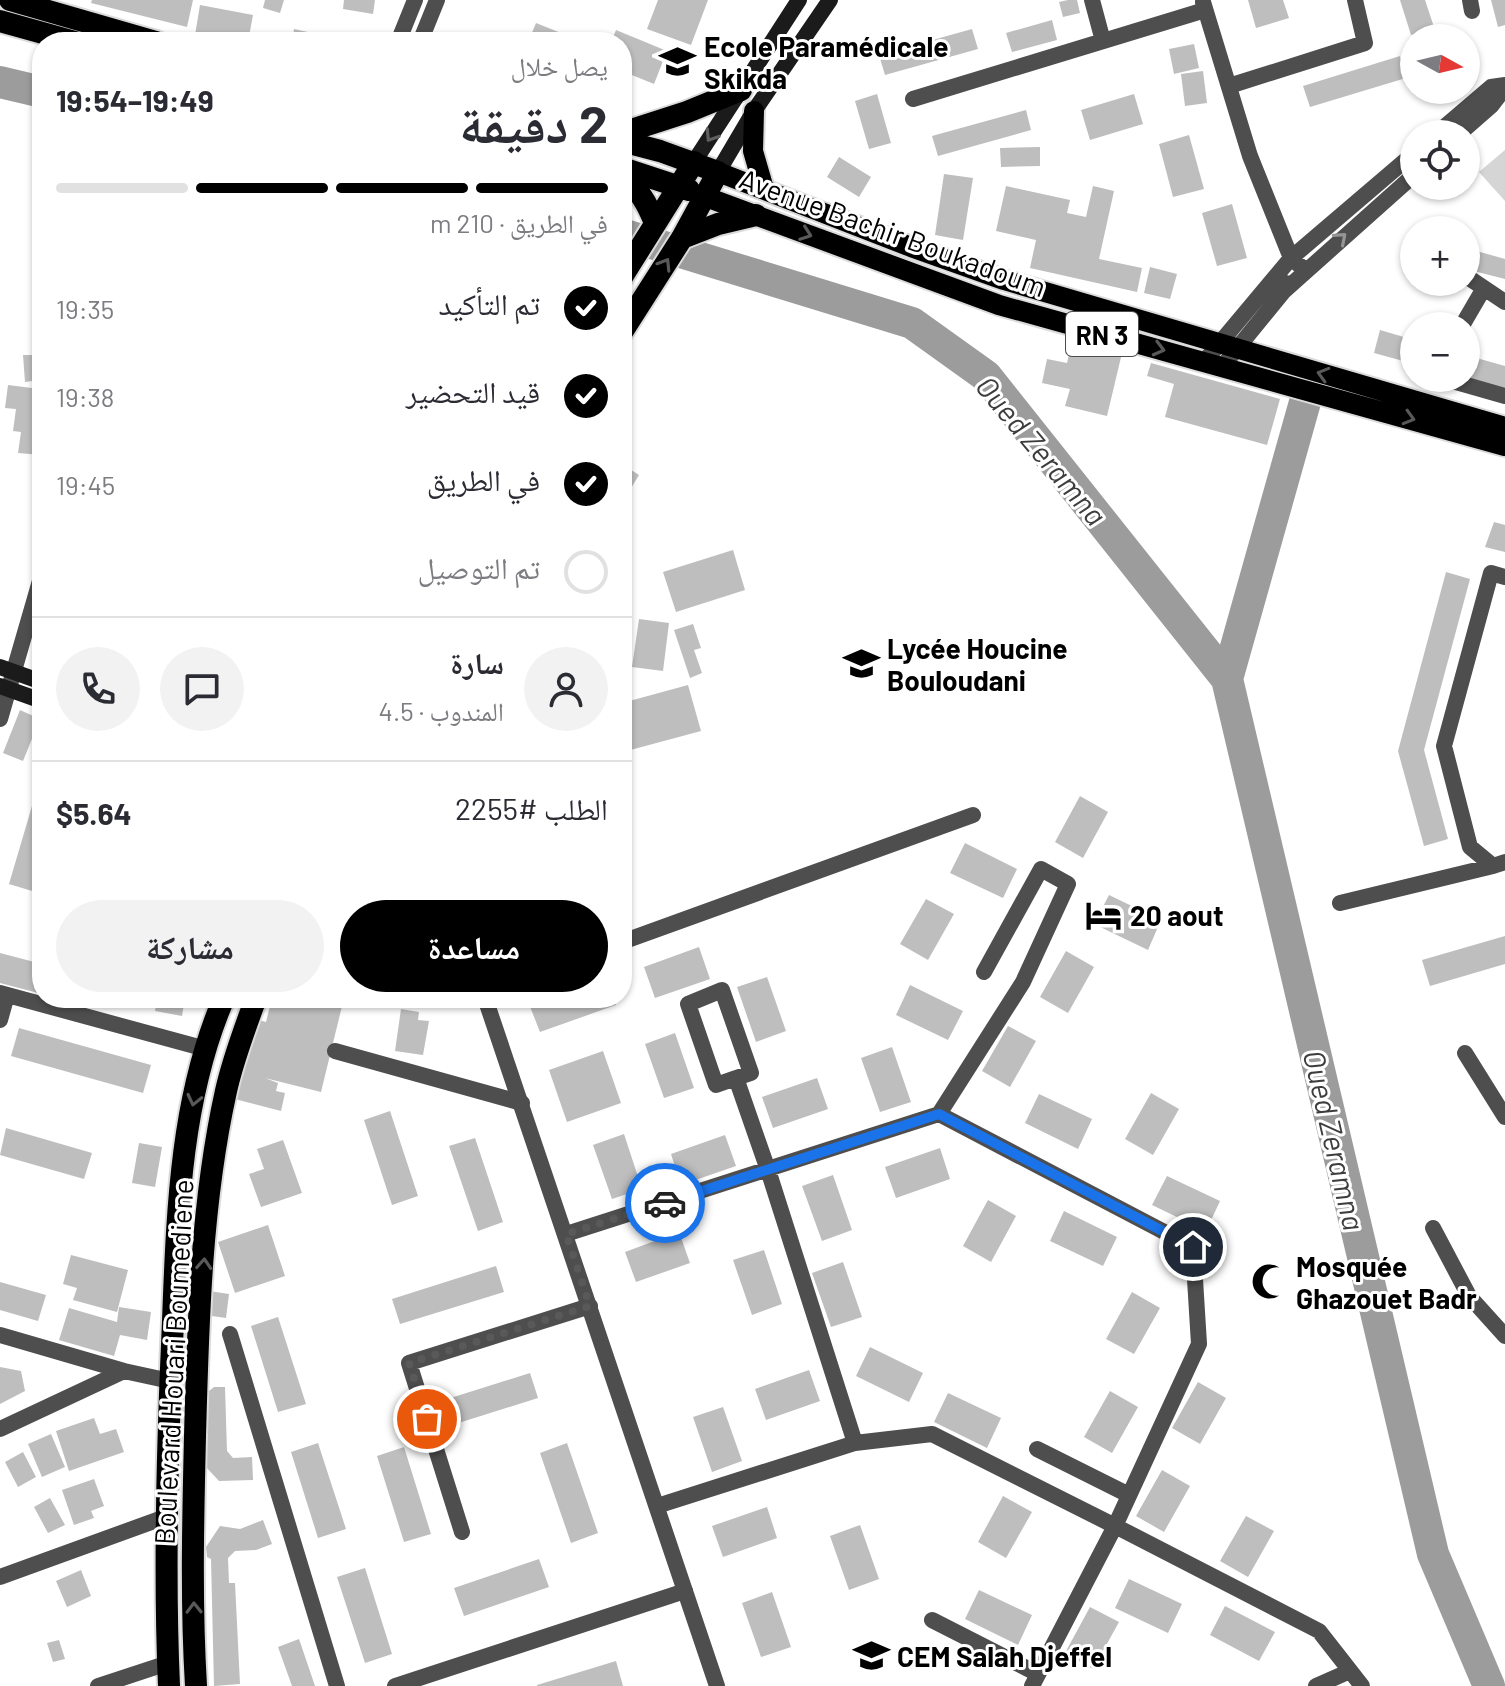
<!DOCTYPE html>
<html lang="ar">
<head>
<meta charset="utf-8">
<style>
  body { margin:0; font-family:Barlow,"Noto Naskh Arabic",sans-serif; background:#f2f2f3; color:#2b2b33; direction:rtl; height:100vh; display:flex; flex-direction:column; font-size:30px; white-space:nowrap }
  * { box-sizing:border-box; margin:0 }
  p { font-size:26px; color:#7c7c81 }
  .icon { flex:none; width:44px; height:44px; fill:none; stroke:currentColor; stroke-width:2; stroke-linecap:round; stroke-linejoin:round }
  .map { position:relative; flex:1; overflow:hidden; direction:ltr }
  .panel { position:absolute; left:32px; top:32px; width:600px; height:976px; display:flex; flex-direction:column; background:#fff; border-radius:32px; box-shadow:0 2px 6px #0004; direction:rtl }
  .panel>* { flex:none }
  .needle { width:52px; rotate:98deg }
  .controls { position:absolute; left:1400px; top:24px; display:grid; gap:16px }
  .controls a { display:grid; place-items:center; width:80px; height:80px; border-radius:50%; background:#fff; box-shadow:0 2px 6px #0004; font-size:40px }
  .pin { position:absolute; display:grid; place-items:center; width:68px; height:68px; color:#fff; margin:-34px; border:4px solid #fff; border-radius:50%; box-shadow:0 2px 8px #0007 }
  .courier { position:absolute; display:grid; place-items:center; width:80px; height:80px; margin:-40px; border:6px solid #1a73e8; border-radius:50%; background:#fff; color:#222; box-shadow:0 2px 10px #0007 }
  .summary em { font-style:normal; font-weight:700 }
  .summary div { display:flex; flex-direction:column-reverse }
  .summary { display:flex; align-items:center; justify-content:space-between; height:136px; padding:0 24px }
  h1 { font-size:52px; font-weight:700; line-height:60px }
  .bar { display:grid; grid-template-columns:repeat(4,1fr); gap:12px 8px; align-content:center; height:96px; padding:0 24px }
  .bar i { height:10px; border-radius:6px; background:#e1e1e2 }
  .bar .active { background:#000 }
  .bar p { grid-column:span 4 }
  .line { display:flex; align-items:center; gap:20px; padding:0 24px; border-top:2px solid #e1e1e2 }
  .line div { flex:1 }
  .round { display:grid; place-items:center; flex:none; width:84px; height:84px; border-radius:42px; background:#f2f2f3 }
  ol { padding:0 24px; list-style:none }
  li { display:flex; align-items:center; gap:24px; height:88px }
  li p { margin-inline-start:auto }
  li .icon { padding:8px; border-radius:50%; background:#000; color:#fff; stroke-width:4 }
  li:last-child { color:#7c7c81 }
  li i { width:44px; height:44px; border:4px solid #e1e1e2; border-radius:50% }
  .action { display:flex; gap:16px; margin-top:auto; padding:16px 24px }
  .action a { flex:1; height:92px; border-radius:48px; background:#000; color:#fff; font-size:32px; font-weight:700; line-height:92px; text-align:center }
  .action a+a { background:#f2f2f3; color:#2b2b33 }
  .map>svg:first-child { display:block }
  .green { fill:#d5d5d5 }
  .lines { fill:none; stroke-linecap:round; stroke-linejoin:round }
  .river { stroke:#9c9c9c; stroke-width:32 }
  .building { fill:#bebebe }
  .primary-casing { stroke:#dbdbdb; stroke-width:24 }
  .trunk-casing { stroke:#dbdbdb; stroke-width:26 }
  .minor { stroke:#4e4e4e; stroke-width:16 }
  .tertiary { stroke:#4e4e4e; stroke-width:16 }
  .secondary { stroke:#1b1b1b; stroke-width:16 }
  .primary { stroke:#000; stroke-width:20 }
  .trunk { stroke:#000; stroke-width:22 }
  .oneway { stroke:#5f5f5f }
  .oneway2 { stroke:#595959 }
  .oneway3 { stroke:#959595 }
  .done { stroke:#595959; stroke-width:8; stroke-dasharray:0 14.4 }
  .route { stroke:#1a73e8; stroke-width:10 }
  .labels { text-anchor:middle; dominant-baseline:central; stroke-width:6; stroke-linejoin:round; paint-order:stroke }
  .shield { fill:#fff; stroke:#4c4c4c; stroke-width:2 }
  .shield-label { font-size:26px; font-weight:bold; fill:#000 }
  .poi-label { font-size:28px; font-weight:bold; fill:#000; stroke:#fff; text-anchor:start }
  .street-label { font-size:28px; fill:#000; stroke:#fff }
  .water-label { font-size:30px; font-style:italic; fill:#3d3d3d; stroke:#fff }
</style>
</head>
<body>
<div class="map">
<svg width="1505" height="1686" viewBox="0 0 1505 1686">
  <rect width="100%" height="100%" fill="#fff"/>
  <path class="green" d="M1505,150V201L1479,172Z"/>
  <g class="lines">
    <path class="river" d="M0,82L42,92
      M622,234L912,323L986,376L1227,679
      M1305,402L1227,679L1433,1554L1489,1686"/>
  </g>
  <path class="building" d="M92,0H193L187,27L91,3Z
    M265,0H284L280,13L263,8Z
    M344,0H375L373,14L343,9Z
    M658,0H708L691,45L647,29Z
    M1068,0H1077L1080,13L1063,17L1059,2Z
    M1248,0H1283L1289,18L1256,28Z
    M1400,0H1425L1434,27L1411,35Z
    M1491,0H1505V25L1498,27Z
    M200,5L253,15L248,42H232L195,35Z
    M1052,20L1057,40L1012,52L1006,33Z
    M536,23L571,37L569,42H528Z
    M294,29L349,41V42H292Z
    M972,29L978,49L885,75L879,55Z
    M616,30L667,51L654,84L622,71V42H611Z
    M1194,44L1199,68L1174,74L1169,49Z
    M1400,56L1406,78L1310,107L1303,86Z
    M1203,71L1207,103L1185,106L1181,74Z
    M877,94L891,143L869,149L855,101Z
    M1134,94L1143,124L1090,140L1081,110Z
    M1026,110L1031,130L938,156L932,136Z
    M1189,135L1204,189L1173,197L1159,144Z
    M1040,147V166L1001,167L1000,148Z
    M839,157L871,177L859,197L827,177Z
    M944,174L973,178L963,240L935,235Z
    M1006,186L1070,200L1067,213L1086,217L1093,186L1114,191L1099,259L1142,268L1137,292L1030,268L1036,240L996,231Z
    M1232,204L1247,258L1217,266L1202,213Z
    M1466,248L1505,259V279L1466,269Z
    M1150,267L1177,274L1170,299L1144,293Z
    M1380,330L1414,340V364L1374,353Z
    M1072,341L1122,353L1107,416L1065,406L1070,389L1042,383L1047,359L1067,363Z
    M23,355H38L40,380L25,382Z
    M1466,355L1505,366V389L1466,379Z
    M1151,363L1280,399L1267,445L1165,417L1174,384L1147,376Z
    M8,385L40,389L42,455L18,453L21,432L13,431L16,409L5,408Z
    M622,464L639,475L622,503Z
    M1494,522L1505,525V552L1485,547Z
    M733,550L745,590L676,612L663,572Z
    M1446,572L1470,579L1424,750L1448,839L1424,846L1398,751Z
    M639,619L669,623L663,671L632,667Z
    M693,624L701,648L694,650L702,673L690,678L674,630Z
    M688,685L701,731L623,752L622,703Z
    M20,710L40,719L23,761L3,753Z
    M42,772V894L9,884Z
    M1080,796L1108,812L1083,858L1055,842Z
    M965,843L1017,869L1003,898L950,873Z
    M1109,895L1161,920L1148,950L1094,924Z
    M926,899L954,914L928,960L900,944Z
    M1505,936V964L1430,986L1422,960Z
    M699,947L710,979L655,998L644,967Z
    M1066,951L1094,967L1068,1013L1040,997Z
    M0,953L42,964V994L0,983Z
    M767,977L786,1031L756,1042L737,987Z
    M910,985L963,1011L948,1040L896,1015Z
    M157,998H185L182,1016L155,1011Z
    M272,998H344L321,1092L265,1078L278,1083L276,1091L285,1093L281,1111L231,1098L251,1018L266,1022Z
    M547,998H613L616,1005L540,1032L529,1004Z
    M401,1009L419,1012L418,1020L429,1021L423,1055L395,1051Z
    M1008,1026L1036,1041L1010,1087L982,1071Z
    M19,1028L151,1065L143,1093L11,1056Z
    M675,1033L694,1088L664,1098L645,1044Z
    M892,1047L911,1102L880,1112L861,1058Z
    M603,1051L621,1103L567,1122L549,1070Z
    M817,1078L828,1109L773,1128L762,1097Z
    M1151,1093L1179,1109L1153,1155L1125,1139Z
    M1039,1094L1092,1119L1078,1149L1025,1123Z
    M390,1111L418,1196L392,1205L364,1120Z
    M6,1128L92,1153L84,1179L0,1155Z
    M624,1134L642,1189L612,1199L593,1145Z
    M725,1135L736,1166L681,1185L671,1154Z
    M475,1138L503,1222L478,1231L449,1146Z
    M283,1140L302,1193L261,1207L249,1174L264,1169L257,1149Z
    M139,1143L162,1147L155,1187L132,1183Z
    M940,1148L950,1179L896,1198L885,1167Z
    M833,1175L852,1230L822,1241L802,1186Z
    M1167,1176L1220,1201L1206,1231L1152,1205Z
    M988,1200L1016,1216L991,1262L963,1246Z
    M1064,1211L1117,1237L1103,1266L1050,1241Z
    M268,1225L285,1276L235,1293L218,1242Z
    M679,1232L690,1263L636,1282L625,1252Z
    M764,1250L782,1304L752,1315L733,1260Z
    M71,1255L128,1270L117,1312L73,1300L77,1288L63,1284Z
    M843,1262L862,1317L831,1327L812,1273Z
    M496,1266L504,1292L400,1324L392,1299Z
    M0,1282L46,1295L38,1321L0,1310Z
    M209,1291L229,1294L226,1318L205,1315Z
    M1132,1292L1160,1308L1134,1354L1106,1339Z
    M119,1307L151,1312L147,1340L120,1335L114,1356L59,1340L69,1308L117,1322Z
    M278,1317L306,1404L278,1412L251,1326Z
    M870,1347L923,1373L909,1402L856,1376Z
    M0,1367L21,1371L25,1391L0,1404Z
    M809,1370L820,1401L766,1420L755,1389Z
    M530,1373L538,1398L449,1426L441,1401Z
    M1198,1382L1226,1398L1200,1444L1172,1428Z
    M214,1387H225L227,1451L233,1458L252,1457L253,1480L219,1481L205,1466L204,1395Z
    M1110,1391L1138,1407L1112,1453L1084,1437Z
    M948,1393L1001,1418L987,1448L934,1422Z
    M723,1407L742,1461L712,1472L693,1417Z
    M94,1418L100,1434L116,1429L124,1452L69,1471L56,1431Z
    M51,1434L65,1467L42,1477L28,1444Z
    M318,1443L346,1529L318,1538L291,1452Z
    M567,1443L598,1533L571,1543L540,1453Z
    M404,1447L431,1534L404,1542L377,1456Z
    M23,1452L36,1477L18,1487L5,1462Z
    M1162,1470L1190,1486L1164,1532L1136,1516Z
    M94,1479L104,1506L91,1511L94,1518L74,1525L62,1490Z
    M1003,1496L1032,1512L1006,1558L978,1542Z
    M50,1498L65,1525L48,1533L34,1507Z
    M767,1507L777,1538L723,1557L712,1526Z
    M1246,1516L1274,1531L1248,1577L1220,1561Z
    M263,1520L272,1544L256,1550L235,1551L228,1558L229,1583H235L240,1684L214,1686L211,1559L207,1557L206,1547L220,1526L240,1529Z
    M860,1525L879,1579L849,1590L830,1536Z
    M539,1559L549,1587L464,1616L454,1588Z
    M365,1568L392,1654L365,1663L337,1577Z
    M81,1570L91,1596L67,1607L56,1581Z
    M1129,1579L1182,1604L1168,1633L1115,1608Z
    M979,1590L1032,1615L1018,1645L965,1619Z
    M772,1592L791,1647L761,1657L742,1603Z
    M1225,1606L1275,1632L1259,1661L1210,1635Z
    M1090,1607L1119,1622L1093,1669L1065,1653Z
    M299,1639L315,1686H292L278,1647Z
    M59,1640L65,1659L53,1662L47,1643Z
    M616,1661L623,1686H537V1685Z"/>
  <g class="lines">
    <defs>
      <path id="primary" d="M754,111L753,151L764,189
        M718,172L911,247L1004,280L1505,427
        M706,197L999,305L1505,446"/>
      <path id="trunk" d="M10,0L156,42
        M0,21L75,42
        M622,133L687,112L741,90
        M622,141L660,151L718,172L682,238L622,332
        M622,168L689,190
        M622,176C639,189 647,203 655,223
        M682,238L718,224L756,215
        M622,277L694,162
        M169,1686C164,1573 167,1458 172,1345C177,1230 177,1106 224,998
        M196,1686C191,1603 193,1520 195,1436C198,1322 201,1203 226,1091C233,1059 245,1028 256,998"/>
    </defs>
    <use href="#primary" class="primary-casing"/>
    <use href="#trunk" class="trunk-casing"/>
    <path class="minor" d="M1092,0L1103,41
      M1470,0L1472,11
      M1203,2L1250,156L1291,258L1306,271
      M398,42L415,0
      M420,42L437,0
      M1229,86L1365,43L1355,0
      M913,99L1205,10
      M1436,134L1491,87L1505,85
      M1459,134L1491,106L1505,88
      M1466,276L1505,302
      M1284,291L1414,175
      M1463,324L1484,288
      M1204,362L1291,258L1414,153
      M1222,367L1284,291L1286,283
      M1442,378L1505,396
      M1505,577L1491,573L1444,746L1470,847L1493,866L1505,862
      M0,719L42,574
      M1340,903L1493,866
      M622,942L973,815
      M0,993L206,1049
      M0,1020L7,995
      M335,1051L522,1103
      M1465,1053L1505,1117
      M1433,1228L1469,1296L1505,1336
      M566,1234L939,1114
      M230,1334L337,1686
      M0,1335L124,1371L170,1381
      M0,1429L124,1371
      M855,1443L932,1434L1115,1526L1199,1344L1193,1247L939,1114L1023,982L1068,884L1041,869L984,972
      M1037,1449L1129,1495
      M657,1506L855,1443L768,1170L736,1078L751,1073L722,990L688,1004L716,1085L736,1078
      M462,1532L409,1363L590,1306
      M0,1577L168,1516
      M932,1620L1038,1674
      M98,1686L168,1663
      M395,1686L685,1591
      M1032,1686L1115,1526L1319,1631L1362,1686
      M1316,1686L1350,1671"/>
    <path class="tertiary" d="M485,998L717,1686"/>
    <path class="secondary" d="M694,162L799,0
      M718,172L754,111L830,0
      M0,667L42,682
      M0,686L42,701"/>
    <use href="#primary" class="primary"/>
    <use href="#trunk" class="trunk"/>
  </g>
  <defs><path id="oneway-chevron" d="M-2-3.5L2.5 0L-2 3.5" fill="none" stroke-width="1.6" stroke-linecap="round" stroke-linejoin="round" transform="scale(2)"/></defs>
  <use class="oneway" href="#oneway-chevron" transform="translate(711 136) rotate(123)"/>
  <g class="oneway2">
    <use href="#oneway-chevron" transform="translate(806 234) rotate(20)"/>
    <use href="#oneway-chevron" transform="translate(665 264) rotate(-58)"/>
    <use href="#oneway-chevron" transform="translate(1159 349) rotate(15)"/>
    <use href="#oneway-chevron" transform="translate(1323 374) rotate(-164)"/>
    <use href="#oneway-chevron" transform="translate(1409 418) rotate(16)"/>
    <use href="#oneway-chevron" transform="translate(194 1100) rotate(103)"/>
    <use href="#oneway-chevron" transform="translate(204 1264) rotate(-86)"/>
    <use href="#oneway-chevron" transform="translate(194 1608) rotate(-91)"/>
  </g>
  <use class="oneway3" href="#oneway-chevron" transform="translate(1341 238) rotate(-41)"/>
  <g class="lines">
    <path class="done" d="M427,1419L409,1363L590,1306L566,1234L665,1203"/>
    <path class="route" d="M665,1203L939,1114L1193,1247"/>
  </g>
  <defs>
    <symbol id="university-bare" viewBox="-9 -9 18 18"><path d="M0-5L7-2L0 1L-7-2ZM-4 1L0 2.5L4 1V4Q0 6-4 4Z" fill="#000" stroke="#fff" stroke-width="2.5" paint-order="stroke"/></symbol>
    <symbol id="school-bare" viewBox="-9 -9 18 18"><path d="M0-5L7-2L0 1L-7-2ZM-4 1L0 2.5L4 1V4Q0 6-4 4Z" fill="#000" stroke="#fff" stroke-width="2.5" paint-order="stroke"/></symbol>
    <symbol id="hotel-bare" viewBox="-9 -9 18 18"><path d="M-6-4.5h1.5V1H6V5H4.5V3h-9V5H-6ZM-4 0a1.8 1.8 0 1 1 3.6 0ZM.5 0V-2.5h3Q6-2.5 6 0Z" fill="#000" stroke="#fff" stroke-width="2.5" paint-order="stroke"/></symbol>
    <symbol id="mosque-bare" viewBox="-9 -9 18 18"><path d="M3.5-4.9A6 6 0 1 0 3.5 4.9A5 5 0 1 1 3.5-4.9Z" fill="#000" stroke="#fff" stroke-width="2.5" paint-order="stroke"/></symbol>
  </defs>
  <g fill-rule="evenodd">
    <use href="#university-bare" x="652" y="36" width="51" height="51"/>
    <use href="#school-bare" x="836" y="638" width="51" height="51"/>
    <use href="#hotel-bare" x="1078" y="890" width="51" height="51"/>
    <use href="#mosque-bare" x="1244" y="1256" width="51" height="51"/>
    <use href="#school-bare" x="846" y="1630" width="51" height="51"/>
  </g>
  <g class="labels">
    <rect class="shield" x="1066" y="312" width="72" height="44" rx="6"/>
    <g class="shield-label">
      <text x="1102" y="334">RN 3</text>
    </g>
    <g class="poi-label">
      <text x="704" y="46">Ecole Paramédicale<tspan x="704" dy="32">Skikda</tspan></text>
      <text x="887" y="648">Lycée Houcine<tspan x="887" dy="32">Bouloudani</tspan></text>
      <text x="1130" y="915">20 aout</text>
      <text x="1296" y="1266">Mosquée<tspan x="1296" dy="32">Ghazouet Badr</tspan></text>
      <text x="897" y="1656">CEM Salah Djeffel</text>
    </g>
    <g class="street-label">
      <text transform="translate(893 232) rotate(20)">Avenue Bachir Boukadoum</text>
      <text transform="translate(173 1362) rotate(-87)">Boulevard Houari Boumediene</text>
    </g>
    <g class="water-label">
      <text transform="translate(1042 450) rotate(50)">Oued Zeramna</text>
      <text transform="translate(1335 1140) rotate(77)">Oued Zeramna</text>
    </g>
  </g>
</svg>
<div class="controls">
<a><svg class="needle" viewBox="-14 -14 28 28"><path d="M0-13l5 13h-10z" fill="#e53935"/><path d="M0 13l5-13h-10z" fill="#7c7c81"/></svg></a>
<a><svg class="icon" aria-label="locate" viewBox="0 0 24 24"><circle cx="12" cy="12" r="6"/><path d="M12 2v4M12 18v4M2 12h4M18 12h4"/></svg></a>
<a>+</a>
<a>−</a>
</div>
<div class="pin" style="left:427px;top:1419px;background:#ea580c"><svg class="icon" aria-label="bag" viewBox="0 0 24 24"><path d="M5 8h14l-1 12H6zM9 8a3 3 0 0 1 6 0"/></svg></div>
<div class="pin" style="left:1193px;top:1247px;background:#1f2937"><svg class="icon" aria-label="home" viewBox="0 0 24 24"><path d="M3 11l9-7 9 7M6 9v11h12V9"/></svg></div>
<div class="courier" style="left:665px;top:1203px"><svg class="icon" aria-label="car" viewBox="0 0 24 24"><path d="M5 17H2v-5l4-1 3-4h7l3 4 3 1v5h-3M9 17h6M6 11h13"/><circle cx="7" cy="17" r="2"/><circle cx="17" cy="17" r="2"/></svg></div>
<section class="panel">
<div class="summary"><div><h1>2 دقيقة</h1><p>يصل خلال</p></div><em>19:49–19:54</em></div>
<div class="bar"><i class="active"></i><i class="active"></i><i class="active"></i><i></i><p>في الطريق · 210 m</p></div>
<ol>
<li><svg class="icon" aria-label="check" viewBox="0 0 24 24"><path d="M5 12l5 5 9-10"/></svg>تم التأكيد<p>19:35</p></li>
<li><svg class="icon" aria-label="check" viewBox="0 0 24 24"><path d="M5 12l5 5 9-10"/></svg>قيد التحضير<p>19:38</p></li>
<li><svg class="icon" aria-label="check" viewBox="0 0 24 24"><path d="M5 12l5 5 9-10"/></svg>في الطريق<p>19:45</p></li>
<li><i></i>تم التوصيل</li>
</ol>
<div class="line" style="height:144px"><a class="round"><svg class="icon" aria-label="person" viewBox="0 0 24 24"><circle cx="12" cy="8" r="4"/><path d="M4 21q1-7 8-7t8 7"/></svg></a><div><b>سارة</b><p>المندوب · 4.5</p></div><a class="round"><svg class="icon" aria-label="chat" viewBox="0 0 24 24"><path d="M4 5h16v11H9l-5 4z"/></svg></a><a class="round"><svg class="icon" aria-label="phone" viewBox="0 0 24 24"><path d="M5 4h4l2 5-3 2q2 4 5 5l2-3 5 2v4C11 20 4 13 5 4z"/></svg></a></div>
<div class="line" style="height:104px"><div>الطلب #2255</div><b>$5.64</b></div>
<div class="action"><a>مساعدة</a><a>مشاركة</a></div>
</section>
</div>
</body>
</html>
